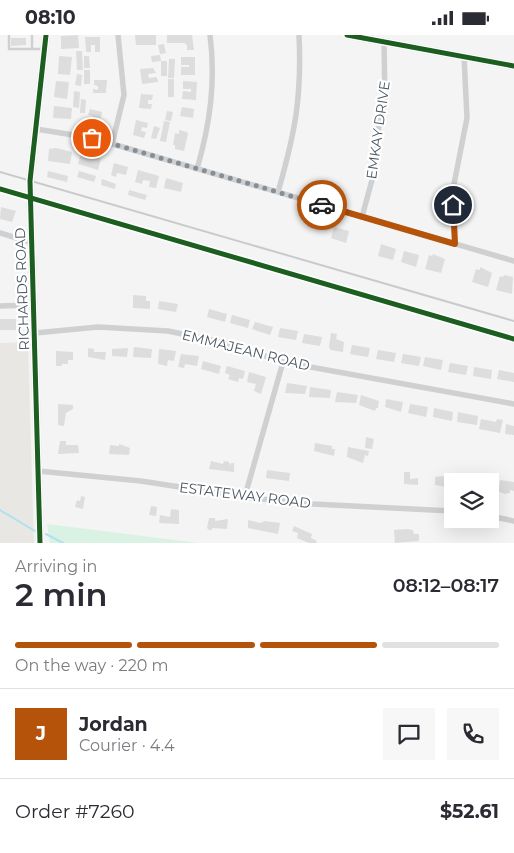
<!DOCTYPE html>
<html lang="en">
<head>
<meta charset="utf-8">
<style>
  body { margin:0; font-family:Montserrat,sans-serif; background:#f7f7f7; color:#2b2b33; height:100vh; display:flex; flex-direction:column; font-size:19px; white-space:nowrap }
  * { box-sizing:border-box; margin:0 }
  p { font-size:16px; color:#7c7c81 }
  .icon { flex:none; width:28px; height:28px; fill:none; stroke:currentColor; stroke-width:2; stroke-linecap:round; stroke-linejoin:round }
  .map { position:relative; height:508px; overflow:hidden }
  .side { display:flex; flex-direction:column; background:#fff; flex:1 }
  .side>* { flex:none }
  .buttons { position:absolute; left:444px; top:438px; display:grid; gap:10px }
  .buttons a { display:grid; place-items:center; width:55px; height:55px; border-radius:0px; background:#fff; box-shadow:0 5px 20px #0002; font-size:25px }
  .pin { position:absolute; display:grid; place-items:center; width:42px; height:42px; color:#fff; margin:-21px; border:2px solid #fff; border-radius:50%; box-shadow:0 1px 5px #0007 }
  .courier { position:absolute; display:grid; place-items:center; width:50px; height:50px; margin:-25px; border:4px solid #b45309; border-radius:50%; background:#fff; color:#222; box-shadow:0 1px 6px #0007 }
  .summary em { font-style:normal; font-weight:600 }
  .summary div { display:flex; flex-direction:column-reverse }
  .summary { display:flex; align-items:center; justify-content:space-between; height:85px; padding:0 15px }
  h1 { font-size:32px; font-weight:600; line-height:38px }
  .bar { display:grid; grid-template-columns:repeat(4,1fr); gap:8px 5px; align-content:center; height:60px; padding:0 15px }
  .bar i { height:6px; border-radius:4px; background:#e1e1e2 }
  .bar .current { background:#b45309 }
  .bar p { grid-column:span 4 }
  .line { display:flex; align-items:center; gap:12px; padding:0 15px; border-top:1px solid #e1e1e2 }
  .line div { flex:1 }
  .round { display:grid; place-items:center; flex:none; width:52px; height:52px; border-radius:0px; background:#f7f7f7 }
  .status { display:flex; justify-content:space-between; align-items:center; height:35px; padding:0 25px; background:#fff; direction:ltr }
  .status svg { height:14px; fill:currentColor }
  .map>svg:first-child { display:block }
  .commercial { fill:#e8e7e3 }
  .green { fill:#d9f2e3 }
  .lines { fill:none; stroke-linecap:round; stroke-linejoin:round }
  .stream { stroke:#aee2f0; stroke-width:2 }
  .building { fill:#ddddde }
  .lane { stroke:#ced0d2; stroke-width:2.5 }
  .street { stroke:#ced0d2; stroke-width:5.5 }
  .secondary { stroke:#ced0d4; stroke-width:8 }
  .rail { stroke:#c9cacc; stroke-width:2 }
  .cycleway-casing { stroke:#fff; stroke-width:8 }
  .cycleway { stroke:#1b5e20; stroke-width:5 }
  .done { stroke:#868d94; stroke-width:5; stroke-dasharray:0 9 }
  .route { stroke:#b45309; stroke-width:6 }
  .labels { text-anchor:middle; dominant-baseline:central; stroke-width:4.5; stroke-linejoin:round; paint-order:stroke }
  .street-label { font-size:14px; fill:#4a5661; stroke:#fff }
</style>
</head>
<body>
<div class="status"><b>08:10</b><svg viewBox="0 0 49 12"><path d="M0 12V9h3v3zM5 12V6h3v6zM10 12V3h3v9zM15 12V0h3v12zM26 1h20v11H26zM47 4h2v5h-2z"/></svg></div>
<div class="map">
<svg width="514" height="508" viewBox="0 0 514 508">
  <rect width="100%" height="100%" fill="#f4f4f4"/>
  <path class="commercial" d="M28,307L34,508H0V308Z"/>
  <path class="green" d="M47,489L199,508H50Z"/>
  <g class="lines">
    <path class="stream" d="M0,475L35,496
      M46,499L63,508"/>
  </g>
  <path class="building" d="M78,0L79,13L61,14V1Z
    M135,0H156V10H136Z
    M167,0H192L194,15H187V10L184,8H167Z
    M85,2H100V17H95V10H91V17H86Z
    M11,3H26V10L11,11Z
    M164,9L166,18L160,19L158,10Z
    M76,16H82L83,35H77Z
    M160,20L161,26L152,27L151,21Z
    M59,21L72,22L70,40L58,39Z
    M84,21H89L90,33H84Z
    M181,22H195V40H181V32H189V30H181Z
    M169,24H175L174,43H168Z
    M161,26H167V41H161Z
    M153,33L156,38L148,39L149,43L157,42L158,47L142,49L140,34Z
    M84,35H90V49H84Z
    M77,39L82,40L81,51L75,50Z
    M168,44H174V62H168Z
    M94,45H107L106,58H93V54L98,55V51L94,50Z
    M56,46L69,47L67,64L54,62Z
    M183,46L197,47L196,65L182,64L183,56L191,57V54H183Z
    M74,56L80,57L79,73L73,72Z
    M141,59L153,60L152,65H148V69H152L151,74L139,73Z
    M81,64L86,65L85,78H80Z
    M54,71L72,73L71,84L53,83Z
    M182,72L194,74L193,83L180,81Z
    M90,74L102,77L99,92L86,89L88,84L92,85L93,81L88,80Z
    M167,76L173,77L171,86L165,85Z
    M136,85L148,88L147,93L142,92L141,96L146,97L144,103L133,100Z
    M164,86L170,87L166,107L160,106Z
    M154,91L160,93L156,104L151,103Z
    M179,95L187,97L188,99L184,116L175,114V110H173L175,98L179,99Z
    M56,113L72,117L70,129L48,126L49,114Z
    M81,118L101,124L98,135L78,129Z
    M114,128L128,132L126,140L117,138L116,142L111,140Z
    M138,135L159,141L156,153L149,152L150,146L143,145L142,149L135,147Z
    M48,136L68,141L67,147L47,142Z
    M79,136L96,141L94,147L77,142Z
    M166,143L183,148L181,157L164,153Z
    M102,144L116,149L115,154L101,150Z
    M129,155L147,160L145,165L128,160Z
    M1,172L16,176L12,187L0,184Z
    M334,192L349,196L346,208L331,203Z
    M381,209L396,214L393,225L378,221Z
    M404,216L419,220L416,232L401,227Z
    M433,219L445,224L441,238L425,234L429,220L432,221Z
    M480,232L492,238L488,252L472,247L476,234L480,235Z
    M504,240L513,242L512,259L496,255L500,241L503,242Z
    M133,260L146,261V266H150V274L133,273Z
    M159,266L178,269L176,277L158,274Z
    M209,274L227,279L225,287L207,282Z
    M232,280L250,285L248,293L230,288Z
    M0,284H16V295H0Z
    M255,287L273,292L270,300L252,294Z
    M280,293L298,296L296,305L278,302Z
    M331,298L337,299L336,304L344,307L343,317L331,315L329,312Z
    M304,299L322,302L320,311L302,308Z
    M352,310L370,313L368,322L350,319Z
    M134,312L152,314L151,323L133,322Z
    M88,313L94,314V317H106L105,325L88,322Z
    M128,313L127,322L112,321V314Z
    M159,314L176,316L174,326L168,325L167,331L158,329Z
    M378,315L396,318L394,327L376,324Z
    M56,316L73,317V325H68V329H62V331H56Z
    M181,319L199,321L197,331L185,329L184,333L178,332Z
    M403,319L421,322L419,331L401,328Z
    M425,322L443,325L441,335L423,331Z
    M203,326L221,331L219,339L201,334Z
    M450,328L468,331L466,340L448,337Z
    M227,331L245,336L243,344L239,343L238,347L228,344L230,340L225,338Z
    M474,332L492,335L491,344L473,341Z
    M499,335L514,338V347L497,344Z
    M249,337L266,342L261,359L254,356L256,349L247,347Z
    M287,348L307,351L305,359L285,358Z
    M310,352L331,355L330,363L309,362Z
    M337,357L358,360L356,368L335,367Z
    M361,360L379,366L378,373H376L375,376L359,370Z
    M386,364L403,367L401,377L385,372Z
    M58,369L73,370V374L66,378L64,391L58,390Z
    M410,369L428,372L426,382L408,378Z
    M434,373L453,377L452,386L433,382Z
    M458,377L478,381L477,390L457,387Z
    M481,384L496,387L497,384L503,385L500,398L479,394Z
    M506,389L514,391V400L505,399Z
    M366,402L374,404L372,414L365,413Z
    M60,406H66V410H78L79,418L58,419Z
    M315,408L332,411V414H335L334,421L314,416Z
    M119,409L130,413L129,420L109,419L110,410L119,411Z
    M348,412L369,416L368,421L365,420L363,428L347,422Z
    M211,426L223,429L224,426L229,427L230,431L231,428H234V437L209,434Z
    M267,435L290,438L289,446L266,443Z
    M404,437H410V444L418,443V450L404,449Z
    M443,441L453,443L452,453L435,450V442Z
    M500,445L514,447V456L510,455V458L505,459L494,455L495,451L499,452Z
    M81,461L85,462L83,474L75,472L77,465L80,466Z
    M151,471L157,472L156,481L149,480Z
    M171,474L179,475V489L159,488L160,480L170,482Z
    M209,483H215V486L228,484L227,494L212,493V495H209L207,493Z
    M248,485L260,488L265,486L280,488L278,499L248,493Z
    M294,491L312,499L311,503L317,506L316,508H309L297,503L298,498L292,496Z
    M407,494L413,495L414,499H419V506L395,508L394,495Z"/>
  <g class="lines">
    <path class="lane" d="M9,0V14H32V0
      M32,14H43"/>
    <path class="street" d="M36,94L92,103L514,226
      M112,109L124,60L118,0
      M197,134C210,89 216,47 210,0
      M278,157C295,98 302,62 299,0
      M362,182L372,145L374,112L385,67L384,7
      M0,198L33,208
      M455,209L454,149L467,83L464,21
      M0,271L34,270
      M35,298L98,292L168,296L225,308L283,327L514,369
      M38,436L141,446L251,463L313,469L452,476
      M245,461L283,327
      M490,481L514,486"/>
    <path class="secondary" d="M347,0L514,31
      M40,508L30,146L46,0"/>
    <path class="rail" d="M0,137L514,286"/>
    <defs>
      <path id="cycleway" d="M347,0L514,31
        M0,154L514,304
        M40,508L30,146L46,0"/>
    </defs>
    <use href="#cycleway" class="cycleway-casing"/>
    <use href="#cycleway" class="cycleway"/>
  </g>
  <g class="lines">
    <path class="done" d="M92,103L322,170"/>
    <path class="route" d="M322,170L455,209L453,170"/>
  </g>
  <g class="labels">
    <g class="street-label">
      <text transform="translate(378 95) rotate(-82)">EMKAY DRIVE</text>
      <text transform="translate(22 254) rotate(-92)">RICHARDS ROAD</text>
      <text transform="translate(246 315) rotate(14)">EMMAJEAN ROAD</text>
      <text transform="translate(245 460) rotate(7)">ESTATEWAY ROAD</text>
    </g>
  </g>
</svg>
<div class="buttons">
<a><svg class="icon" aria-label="layers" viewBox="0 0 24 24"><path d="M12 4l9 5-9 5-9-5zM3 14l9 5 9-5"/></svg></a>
</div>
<div class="pin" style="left:92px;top:103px;background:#ea580c"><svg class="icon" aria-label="bag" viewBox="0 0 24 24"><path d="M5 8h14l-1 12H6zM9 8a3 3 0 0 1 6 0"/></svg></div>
<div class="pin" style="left:453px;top:170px;background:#1f2937"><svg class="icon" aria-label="home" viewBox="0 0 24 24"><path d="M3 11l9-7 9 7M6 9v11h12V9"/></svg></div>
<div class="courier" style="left:322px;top:170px"><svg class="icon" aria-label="car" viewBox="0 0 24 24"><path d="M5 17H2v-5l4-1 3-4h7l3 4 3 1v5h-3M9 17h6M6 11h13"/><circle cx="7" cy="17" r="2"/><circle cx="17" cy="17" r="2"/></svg></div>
</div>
<section class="side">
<div class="summary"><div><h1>2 min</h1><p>Arriving in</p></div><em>08:12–08:17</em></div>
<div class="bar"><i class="current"></i><i class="current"></i><i class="current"></i><i></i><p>On the way · 220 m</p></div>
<div class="line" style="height:90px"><b class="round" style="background:#b45309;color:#fff">J</b><div><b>Jordan</b><p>Courier · 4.4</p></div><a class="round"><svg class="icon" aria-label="chat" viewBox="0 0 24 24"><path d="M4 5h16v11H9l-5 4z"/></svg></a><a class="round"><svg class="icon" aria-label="phone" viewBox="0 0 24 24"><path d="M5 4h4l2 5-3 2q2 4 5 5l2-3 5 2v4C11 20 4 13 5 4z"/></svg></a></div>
<div class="line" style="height:65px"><div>Order #7260</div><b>$52.61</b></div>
</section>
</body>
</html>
